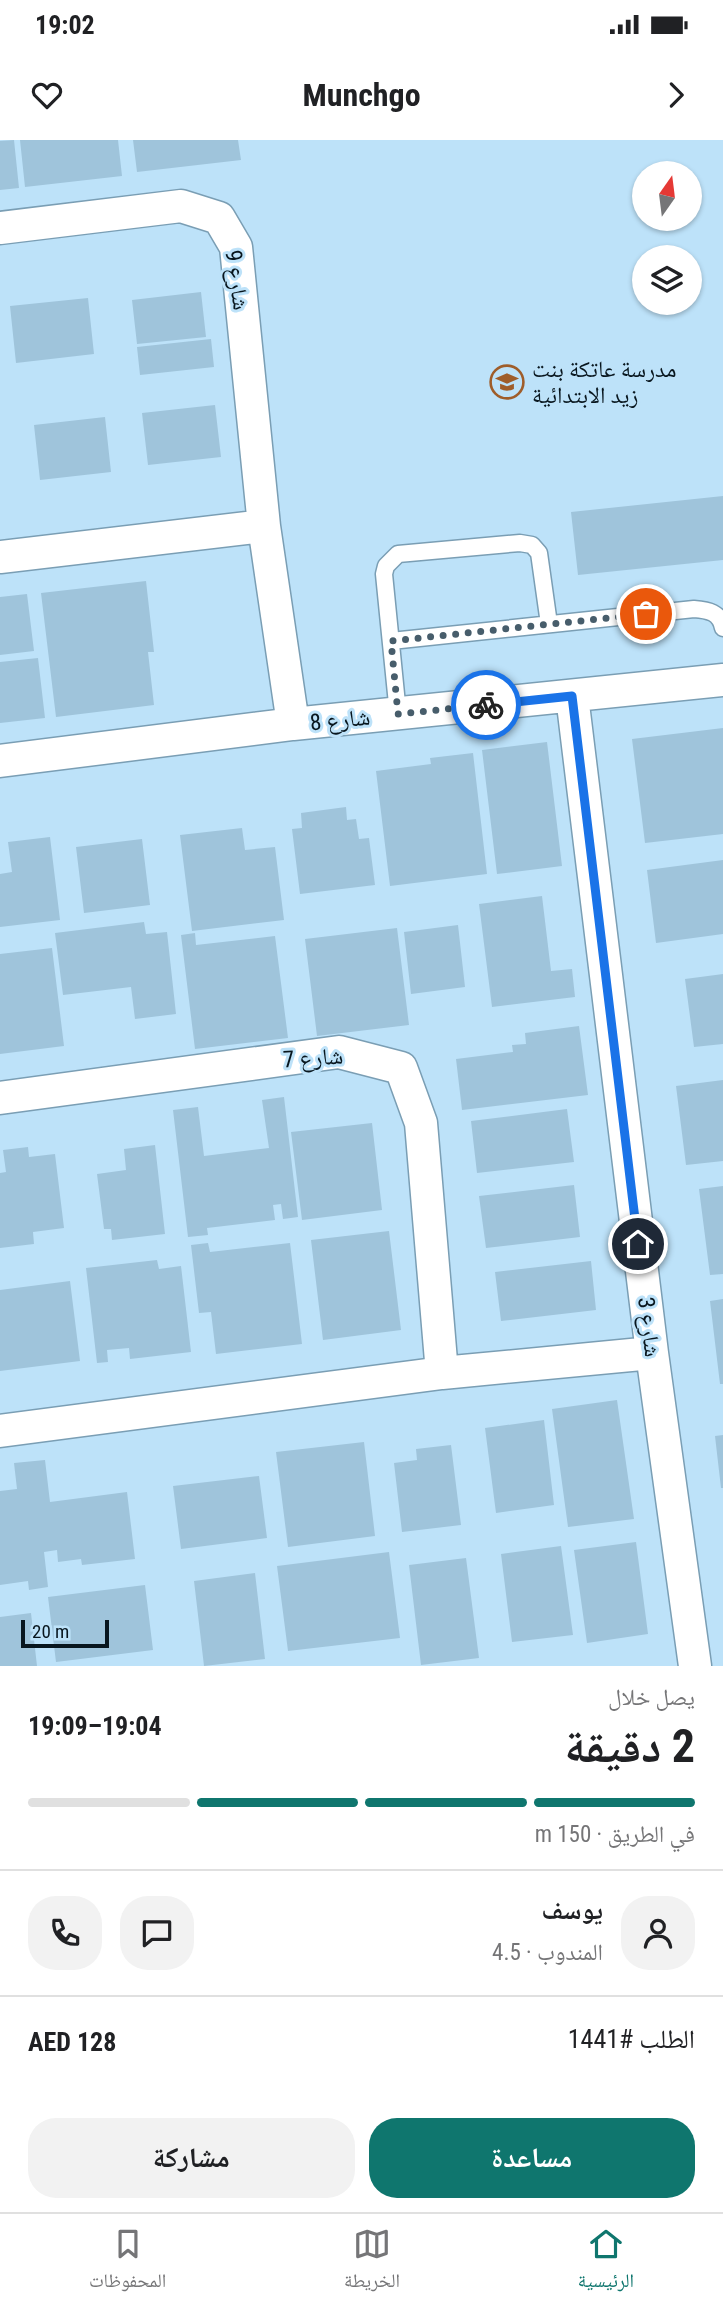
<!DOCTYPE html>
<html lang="ar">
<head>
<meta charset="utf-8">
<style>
  body { margin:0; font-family:"Roboto Condensed","Noto Naskh Arabic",sans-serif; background:#f2f2f2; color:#202124; direction:rtl; height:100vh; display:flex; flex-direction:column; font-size:26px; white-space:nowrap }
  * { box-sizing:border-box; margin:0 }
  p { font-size:23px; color:#757577 }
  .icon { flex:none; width:38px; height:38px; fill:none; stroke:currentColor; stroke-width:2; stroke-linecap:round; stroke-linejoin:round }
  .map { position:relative; height:1526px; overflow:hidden; direction:ltr }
  .sheet { display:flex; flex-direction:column; background:#fff; flex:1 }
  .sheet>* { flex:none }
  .needle { width:46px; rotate:14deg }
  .buttons { position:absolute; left:632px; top:21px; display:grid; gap:14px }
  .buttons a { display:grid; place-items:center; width:70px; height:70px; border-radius:50%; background:#fff; box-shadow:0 2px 5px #0004; font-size:35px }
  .scale { position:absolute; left:21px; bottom:18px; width:88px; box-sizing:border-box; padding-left:7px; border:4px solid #08161e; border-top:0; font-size:19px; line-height:24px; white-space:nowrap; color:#08161e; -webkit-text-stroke:5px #bde2f9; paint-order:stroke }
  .pin { position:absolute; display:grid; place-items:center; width:60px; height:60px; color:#fff; margin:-30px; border:4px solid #fff; border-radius:50%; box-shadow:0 2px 7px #0007 }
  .courier { position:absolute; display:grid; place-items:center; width:70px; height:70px; margin:-35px; border:5px solid #1a73e8; border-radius:50%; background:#fff; color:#222; box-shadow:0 2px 9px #0007 }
  .summary em { font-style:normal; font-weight:700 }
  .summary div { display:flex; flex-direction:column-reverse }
  .summary { display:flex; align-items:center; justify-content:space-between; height:119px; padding:0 28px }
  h1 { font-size:46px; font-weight:700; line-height:52px }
  .bar { display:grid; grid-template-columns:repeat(4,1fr); gap:10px 7px; align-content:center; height:84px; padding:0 28px }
  .bar i { height:9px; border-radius:5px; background:#e0e0e0 }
  .bar .selected { background:#0f766e }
  .bar p { grid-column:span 4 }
  .line { display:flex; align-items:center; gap:18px; padding:0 28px; border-top:2px solid #e0e0e0 }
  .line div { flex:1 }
  .round { display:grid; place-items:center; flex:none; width:74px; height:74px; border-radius:28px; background:#f2f2f2 }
  .button { display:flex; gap:14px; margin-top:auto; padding:14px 28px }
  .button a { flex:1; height:80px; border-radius:28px; background:#0f766e; color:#fff; font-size:28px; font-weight:700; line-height:80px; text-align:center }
  .button a+a { background:#f2f2f2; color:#202124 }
  .status { display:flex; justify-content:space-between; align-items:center; height:49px; padding:0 35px; background:#fff; direction:ltr }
  .status svg { height:19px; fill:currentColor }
  header { display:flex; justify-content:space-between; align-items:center; height:91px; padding:0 28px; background:#fff; font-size:32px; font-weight:700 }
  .dock { display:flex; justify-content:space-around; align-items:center; height:98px; border-top:2px solid #e0e0e0; background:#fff; font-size:19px; color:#757577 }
  .dock a { display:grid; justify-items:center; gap:4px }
  .dock .selected { color:#0f766e }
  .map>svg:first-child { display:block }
  .building { fill:#9fc4db }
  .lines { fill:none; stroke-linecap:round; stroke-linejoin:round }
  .lane-casing { stroke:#7a9eb4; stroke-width:19 }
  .street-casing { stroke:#7a9eb4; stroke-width:35 }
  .lane { stroke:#fff; stroke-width:16 }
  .street { stroke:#fff; stroke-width:32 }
  .done { stroke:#475d6b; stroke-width:7; stroke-dasharray:0 12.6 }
  .route { stroke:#1a73e8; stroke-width:9 }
  .labels { text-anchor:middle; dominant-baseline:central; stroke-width:6; stroke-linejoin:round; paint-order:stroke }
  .street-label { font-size:23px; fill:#08161e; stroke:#bde2f9 }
  .poi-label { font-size:23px; fill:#08161e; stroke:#bde2f9; text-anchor:start }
</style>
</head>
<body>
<div class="status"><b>19:02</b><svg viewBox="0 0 49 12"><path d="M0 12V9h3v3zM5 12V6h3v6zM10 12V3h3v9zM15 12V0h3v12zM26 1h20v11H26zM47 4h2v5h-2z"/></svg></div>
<header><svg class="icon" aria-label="forward" viewBox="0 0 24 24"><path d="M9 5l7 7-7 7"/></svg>Munchgo<svg class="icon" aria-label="heart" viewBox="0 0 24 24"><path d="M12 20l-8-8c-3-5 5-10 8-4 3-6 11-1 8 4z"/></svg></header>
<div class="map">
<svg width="723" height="1526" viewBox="0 0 723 1526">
  <rect width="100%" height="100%" fill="#bde2f9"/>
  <path class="building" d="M14,0L19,48L0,50V1Z
    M20,0H118L122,36L25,47Z
    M133,0H238L241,20L137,32Z
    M201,152L206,197L137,204L132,160Z
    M88,158L94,214L16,223L10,166Z
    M211,199L214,227L140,235L137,207Z
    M215,265L221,317L148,325L142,273Z
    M105,277L111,332L40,340L34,285Z
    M723,356V420L578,435L571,372Z
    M146,441L154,512H148L154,565L56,577L41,453Z
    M27,454L34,511L0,515V457Z
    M38,518L45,578L0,583V522Z
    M723,588V694L645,703L632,599Z
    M547,602L562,726L497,734L482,610Z
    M473,613L487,734L390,746L376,631L431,624L430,618Z
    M346,667L347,680L356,679L359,699L369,698L375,745L300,754L292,689L302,688L301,673Z
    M242,688L245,710L275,707L284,780L192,791L180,695Z
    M50,697L60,780L0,787V734L12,732L8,702Z
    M142,699L150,765L84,773L76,707Z
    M723,720V794L656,803L647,730Z
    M542,756L551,831L572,829L575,857L492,867L479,764Z
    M144,782L146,794L167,792L176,874L135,879L131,847L63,855L55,793Z
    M458,785L465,847L411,854L404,792Z
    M397,788L409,885L317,896L305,799Z
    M195,793L196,805L275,796L288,898L195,909L181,795Z
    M52,808L64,906L0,914V814Z
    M723,834V904L694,907L685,839Z
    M579,886L588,955L462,970L456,919L513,912L512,905L526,904L525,893Z
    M723,940V1021L686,1025L676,946Z
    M284,957L298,1077L283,1079L281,1064L273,1065L275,1080L207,1088L208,1095L188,1097L173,970L198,967L204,1016L269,1008L262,960Z
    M567,969L574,1022L477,1033L471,981Z
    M372,983L382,1070L302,1080L291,992Z
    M155,1005L165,1094L112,1100L111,1089H104L97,1034L126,1030L124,1009Z
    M28,1007L29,1017L55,1014L64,1088L33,1092L34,1104L0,1108V1033L6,1032L3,1010Z
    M574,1045L580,1097L486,1108L479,1056Z
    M723,1046V1134L710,1135L699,1049Z
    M389,1091L401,1190L323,1200L311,1100Z
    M208,1103L210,1112L290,1103L302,1204L216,1214L211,1172L199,1173L191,1105Z
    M157,1120L159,1129L181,1126L191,1212L130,1219L129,1208L107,1210L108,1222L97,1223L86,1128Z
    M591,1121L596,1170L501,1181L495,1132Z
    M70,1141L80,1221L0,1231V1150Z
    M723,1159V1244H720L710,1161Z
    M617,1260L634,1379L568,1387L552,1269Z
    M544,1280L554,1365L496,1373L485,1288Z
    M723,1295V1348H721L715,1296Z
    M364,1302L375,1396L288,1407L276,1312Z
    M451,1305L461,1385L402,1392L394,1323L417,1320L416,1309Z
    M45,1320L50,1362L127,1352L135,1419L82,1425L81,1419L58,1422L57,1410L44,1412L48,1447L29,1450L28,1441L0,1445V1351L17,1349L14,1323Z
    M259,1336L267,1398L181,1409L173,1346Z
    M636,1402L648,1494L587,1503L574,1410Z
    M561,1406L573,1495L512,1502L501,1414Z
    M389,1412L400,1498L288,1511L277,1426Z
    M466,1418L479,1518L421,1525L409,1425Z
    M255,1433L265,1519L204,1526L194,1441Z
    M145,1445L153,1510L56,1522L48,1457Z
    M31,1473L37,1526H0V1477Z"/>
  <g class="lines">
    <defs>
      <path id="lane" d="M391,501L694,469C708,470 720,472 723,488
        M398,574L384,434L386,426L398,414L520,403L532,405L539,413L549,484"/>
      <path id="street" d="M0,88L181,66L219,78L236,107L264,386L293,584
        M0,417L264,386
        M572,556L652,1213L695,1526
        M0,621L293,584L723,540
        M0,958L339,912L401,928L421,983L442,1233
        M0,1291L442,1233L652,1213"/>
    </defs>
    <use href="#lane" class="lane-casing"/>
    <use href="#street" class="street-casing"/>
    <use href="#lane" class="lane"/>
    <use href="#street" class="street"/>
  </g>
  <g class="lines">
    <path class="done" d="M486,565L398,574L391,501L646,474"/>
    <path class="route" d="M486,565L572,556L638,1104"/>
  </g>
  <defs>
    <symbol id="school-ring" viewBox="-11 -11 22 22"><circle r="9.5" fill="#bde2f9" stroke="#9f5d2a" stroke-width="1.5"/><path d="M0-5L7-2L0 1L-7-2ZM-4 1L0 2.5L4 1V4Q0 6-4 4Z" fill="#9f5d2a"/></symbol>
  </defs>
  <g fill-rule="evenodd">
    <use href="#school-ring" x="488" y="223" width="38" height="38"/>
  </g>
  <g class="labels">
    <g class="street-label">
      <text transform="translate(237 140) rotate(82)">شارع 9</text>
      <text transform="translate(340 580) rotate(-6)">شارع 8</text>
      <text transform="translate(313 918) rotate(-4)">شارع 7</text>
      <text transform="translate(649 1187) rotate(83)">شارع 3</text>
    </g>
    <g class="poi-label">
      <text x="532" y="229">مدرسة عاتكة بنت<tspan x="532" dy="26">زيد الابتدائية</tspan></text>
    </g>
  </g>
</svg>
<div class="buttons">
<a><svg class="needle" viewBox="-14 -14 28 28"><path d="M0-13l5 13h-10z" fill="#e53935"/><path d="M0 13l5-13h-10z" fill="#757577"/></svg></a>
<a><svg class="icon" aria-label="layers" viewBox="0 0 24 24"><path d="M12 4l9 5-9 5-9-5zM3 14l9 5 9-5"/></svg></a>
</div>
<div class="scale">20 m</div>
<div class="pin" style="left:646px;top:474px;background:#ea580c"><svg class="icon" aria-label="bag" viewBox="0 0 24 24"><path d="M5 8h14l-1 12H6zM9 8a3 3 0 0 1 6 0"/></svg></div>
<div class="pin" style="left:638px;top:1104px;background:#1f2937"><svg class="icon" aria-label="home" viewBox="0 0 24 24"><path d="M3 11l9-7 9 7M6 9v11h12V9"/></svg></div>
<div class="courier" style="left:486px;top:565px"><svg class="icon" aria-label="bike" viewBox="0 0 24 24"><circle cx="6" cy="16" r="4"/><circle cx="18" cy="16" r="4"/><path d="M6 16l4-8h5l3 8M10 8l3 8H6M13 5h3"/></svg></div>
</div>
<section class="sheet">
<div class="summary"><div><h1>2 دقيقة</h1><p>يصل خلال</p></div><em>19:04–19:09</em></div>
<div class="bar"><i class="selected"></i><i class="selected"></i><i class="selected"></i><i></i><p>في الطريق · 150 m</p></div>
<div class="line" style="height:126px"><a class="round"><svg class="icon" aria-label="person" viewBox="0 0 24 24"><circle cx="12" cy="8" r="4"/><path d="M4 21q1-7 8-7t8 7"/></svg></a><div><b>يوسف</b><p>المندوب · 4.5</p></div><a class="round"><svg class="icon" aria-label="chat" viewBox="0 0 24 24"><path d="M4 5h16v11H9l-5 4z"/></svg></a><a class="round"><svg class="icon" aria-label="phone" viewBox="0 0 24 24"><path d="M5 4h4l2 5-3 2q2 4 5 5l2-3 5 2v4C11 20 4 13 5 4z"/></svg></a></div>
<div class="line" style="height:91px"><div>الطلب #1441</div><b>AED 128</b></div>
<div class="button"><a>مساعدة</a><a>مشاركة</a></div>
</section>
<nav class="dock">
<a class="selected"><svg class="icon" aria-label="home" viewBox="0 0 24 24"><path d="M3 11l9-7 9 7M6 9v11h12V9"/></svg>الرئيسية</a>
<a><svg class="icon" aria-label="map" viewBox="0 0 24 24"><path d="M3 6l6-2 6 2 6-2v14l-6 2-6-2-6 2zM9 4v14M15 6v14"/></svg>الخريطة</a>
<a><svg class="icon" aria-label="saved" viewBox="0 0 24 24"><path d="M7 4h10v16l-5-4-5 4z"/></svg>المحفوظات</a>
</nav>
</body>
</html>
